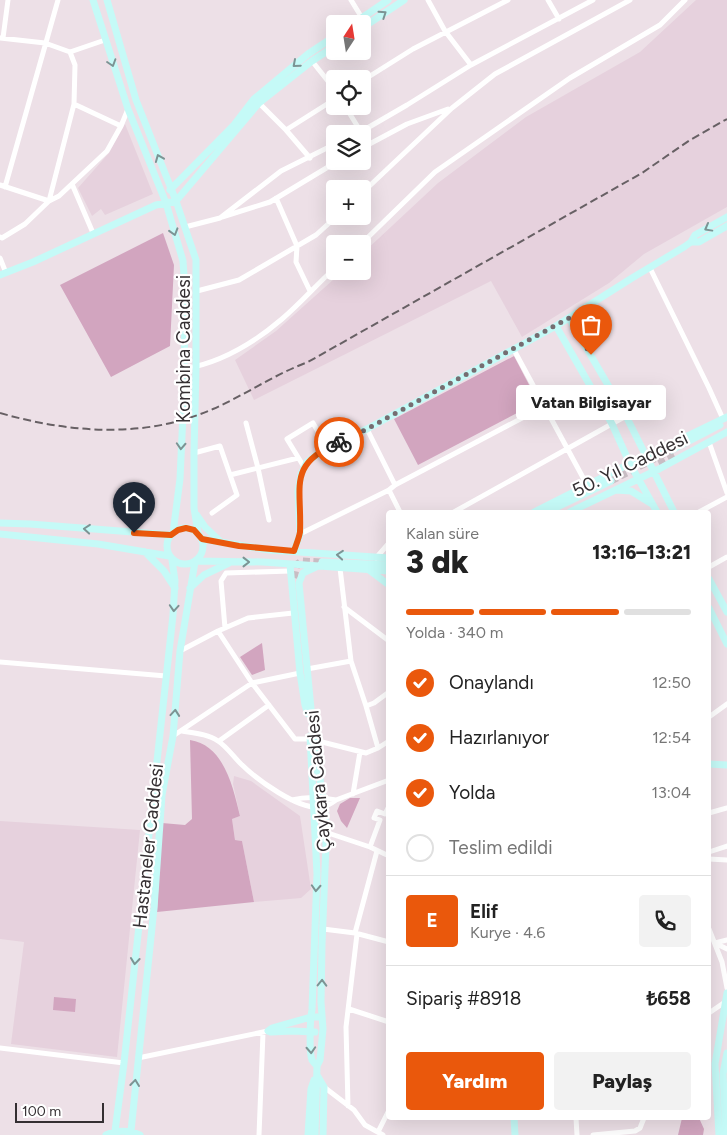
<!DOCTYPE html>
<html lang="tr">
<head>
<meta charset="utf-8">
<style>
  body { margin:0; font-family:Figtree,sans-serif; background:#f2f2f2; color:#222; height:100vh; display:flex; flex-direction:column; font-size:19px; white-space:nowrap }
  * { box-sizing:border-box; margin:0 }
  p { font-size:16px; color:#767676 }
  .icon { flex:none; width:28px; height:28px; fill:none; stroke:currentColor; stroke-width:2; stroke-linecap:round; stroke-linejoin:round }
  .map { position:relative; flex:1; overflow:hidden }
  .details { position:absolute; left:386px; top:510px; width:325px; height:610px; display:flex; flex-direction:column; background:#fff; border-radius:5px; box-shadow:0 5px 20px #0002 }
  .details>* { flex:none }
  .needle { width:32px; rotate:12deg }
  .buttons { position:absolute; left:326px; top:15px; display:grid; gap:10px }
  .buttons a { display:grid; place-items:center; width:45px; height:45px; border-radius:5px; background:#fff; box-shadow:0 5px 20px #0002; font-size:25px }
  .scale { position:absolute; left:15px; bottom:12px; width:89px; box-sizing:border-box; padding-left:5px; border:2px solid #342f32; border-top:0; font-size:14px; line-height:18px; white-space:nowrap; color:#342f32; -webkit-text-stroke:4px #fff; paint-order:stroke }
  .pin { position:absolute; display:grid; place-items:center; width:42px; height:42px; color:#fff; margin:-51px -21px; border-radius:50% 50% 50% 0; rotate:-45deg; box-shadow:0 0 5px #0007 }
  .pin .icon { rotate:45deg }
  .courier { position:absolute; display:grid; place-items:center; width:50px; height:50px; margin:-25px; border:4px solid #ea580c; border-radius:50%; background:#fff; color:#222; box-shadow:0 1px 6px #0007 }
  .bubble { position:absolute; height:35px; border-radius:5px; background:#fff; box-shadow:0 5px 20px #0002; font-size:16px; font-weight:800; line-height:35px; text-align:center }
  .headline em { font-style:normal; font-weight:800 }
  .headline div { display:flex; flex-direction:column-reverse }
  .headline { display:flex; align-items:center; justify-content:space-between; height:85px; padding:0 20px }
  h1 { font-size:32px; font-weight:800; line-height:38px }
  .bar { display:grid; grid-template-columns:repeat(4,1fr); gap:8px 5px; align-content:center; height:60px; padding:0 20px }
  .bar i { height:6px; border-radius:4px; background:#e0e0e0 }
  .bar .current { background:#ea580c }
  .bar p { grid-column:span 4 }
  .line { display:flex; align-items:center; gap:12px; padding:0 20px; border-top:1px solid #e0e0e0 }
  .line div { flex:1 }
  .round { display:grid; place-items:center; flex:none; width:52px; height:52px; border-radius:5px; background:#f2f2f2 }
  ol { padding:0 20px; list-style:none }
  li { display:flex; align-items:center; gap:15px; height:55px }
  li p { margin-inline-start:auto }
  li .icon { padding:5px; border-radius:50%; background:#ea580c; color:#fff; stroke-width:4 }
  li:last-child { color:#767676 }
  li i { width:28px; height:28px; border:2px solid #e0e0e0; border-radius:50% }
  .cta { display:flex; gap:10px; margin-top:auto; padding:10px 20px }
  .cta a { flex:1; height:58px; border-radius:5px; background:#ea580c; color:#fff; font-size:20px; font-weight:800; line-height:58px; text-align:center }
  .cta a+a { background:#f2f2f2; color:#222 }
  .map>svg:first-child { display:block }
  .built { fill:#e6d1dd }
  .green { fill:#d2a5bf }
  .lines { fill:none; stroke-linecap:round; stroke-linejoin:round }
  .secondary-tunnel { stroke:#c8bdc3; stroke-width:7; stroke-dasharray:7 3.5; stroke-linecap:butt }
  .street { stroke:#fff; stroke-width:5 }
  .secondary { stroke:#c5faf7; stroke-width:7 }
  .rail { stroke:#676064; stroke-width:2; stroke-dasharray:8 4; stroke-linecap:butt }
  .oneway { stroke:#7c9494 }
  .done { stroke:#756d71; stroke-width:5; stroke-dasharray:0 9 }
  .route { stroke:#ea580c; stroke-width:6 }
  .labels { text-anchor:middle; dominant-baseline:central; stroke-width:4.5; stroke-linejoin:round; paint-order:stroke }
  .street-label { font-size:19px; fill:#342f32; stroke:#fff }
</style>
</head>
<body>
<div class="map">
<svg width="727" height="1135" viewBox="0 0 727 1135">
  <rect width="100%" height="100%" fill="#ede0e7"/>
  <path class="built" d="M696,0H727V207L644,254L609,283L522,337L491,281L254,400L235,360L276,331L343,271H362L363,253L438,183L526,117L640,52Z
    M125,124L153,194L105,215L101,209L92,216L78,188L109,153Z
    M234,776L251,781L300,816L311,889L301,898L254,902L242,841L235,840L232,819L240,816L233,784Z
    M0,821L140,830L117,1057L11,1044L24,942L0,939Z"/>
  <path class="green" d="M163,233L174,265L170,346L111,377L60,285Z
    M514,356L538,402L418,465L394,419Z
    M262,643L265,670L252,675L240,657Z
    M190,740C224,745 233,787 240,816L232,819L235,840L242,841L254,902L157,912L162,823L185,825L192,819Z
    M350,798H360L347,828L341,821L337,811L340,804Z
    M54,997L76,999L75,1012L53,1010Z
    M682,1118H699L704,1129L703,1135H678Z"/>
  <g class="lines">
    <path class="secondary-tunnel" d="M658,462L674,454
      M611,481L672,450
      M294,578L297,564L302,561L322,562"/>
    <path class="street" d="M351,0L362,18
      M428,0L445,31L471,65
      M548,0L559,19
      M0,38L45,43L70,52L75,65L74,104L49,201L25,224L2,238L0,237
      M3,38L8,0
      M70,52L105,40
      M312,61L335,90
      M362,81L413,49L508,0
      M257,101L286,130L310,158
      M74,104L121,126
      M345,106L361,132
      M286,130L335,99
      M357,134L407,105L471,65L593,0
      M362,148L407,124L448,109
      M72,184L93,233
      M0,185L49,201L59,196L107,151L121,126L128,109
      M5,187L58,0
      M362,193L452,108L495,74L630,0
      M276,198L297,246L296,262L310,291
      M222,217L270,202L338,161
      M185,227L220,218L281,171L335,144
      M361,244L435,172L570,78L660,25L685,0
      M0,258L6,273
      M650,268L709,388L723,419
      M197,291L239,280L316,235L337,216
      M514,350L587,485
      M184,369C220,363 255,342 282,319C301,303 317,284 335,268
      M246,423L258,468L269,520
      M367,429L395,485
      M709,442L727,493
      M194,453L220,446L237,495L212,513
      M304,467L287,439L313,423L327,447
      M230,475L298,458
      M389,490L400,512
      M454,512L626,416
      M699,512L727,497
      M300,534L389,490L395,485L545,406
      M376,558L389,543
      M709,567L727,557
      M340,568L351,661L366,706L378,748
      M344,607L389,641
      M225,628L221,581L226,573L290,571
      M218,631L252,683L295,739H310
      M180,651L218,631L248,618L293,613
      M0,662L166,676
      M307,669L351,661
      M366,706L374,703L389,692
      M709,717L727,704
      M182,731C194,733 208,734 218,741C226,746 233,756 240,763C256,779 299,811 322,807C327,806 332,803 336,800C321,797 307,796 292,800
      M173,736L252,683L300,673
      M314,740L366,753L378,748L389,741
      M219,741L269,705
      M353,794L360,752
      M336,800L389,780
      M709,813L727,808
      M325,832L370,847L389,856
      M370,847L380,820L374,818L377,811L385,814L389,806
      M709,852L727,846
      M709,859L727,860
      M323,929L355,933L389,942
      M709,929L722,962L727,988
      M355,933L377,851
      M715,943L727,949
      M715,943L727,940
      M349,1009L389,1022
      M709,1013L725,1002
      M0,1048L124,1063
      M138,1058L268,1031
      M324,1087L354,1110L365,1125L383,1135
      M348,1106L346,1027L357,934
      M576,1118L577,1135
      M378,1132L389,1110
      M259,1135L263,1033
      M593,1135L635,1131L640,1128L644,1118"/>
    <path class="secondary" d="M93,0L128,109L166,203L183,261L185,290L184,392L180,479L173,533
      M107,0L136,100L176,201L196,260V367L194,453V508L198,533
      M353,24L388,0
      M362,28L404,0
      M170,190L234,125L254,99L308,54L335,36
      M691,242H699L727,226
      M0,275L33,262L156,205L176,201L259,103L312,61L335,46
      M569,318L626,416L674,512
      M556,326L612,424L630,464L657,512
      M672,450L720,425
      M616,490L631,491L652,504
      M534,512L625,466L727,417
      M547,512L611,481
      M570,512L659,469L727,432
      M196,514L205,527L220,541
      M0,523L30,524L171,535
      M167 546a18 18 0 1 1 36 0a18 18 0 1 1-36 0Z
      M0,534L98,544L169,556
      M202,539L269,550L389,558
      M294,551L300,534L298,491L301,474L307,462L327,447L367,429L556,326L632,278L684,247L691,242L695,235L727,217
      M145,552L164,571L175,588
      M197,561L263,562L389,571
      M322,562L389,565
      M290,565L300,673L305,705L308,714
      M369,570L389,585
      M709,579L727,612
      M190,588L204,575L229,563
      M709,608L727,644
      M310,736L317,874L312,1010C310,1018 309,1053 312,1060C313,1062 315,1064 317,1066
      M709,764L727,765
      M268,1031L272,1028L311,1017H322
      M271,1032L292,1031L315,1032
      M317,1075L324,1087L323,1135
      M514,1118L515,1135
      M115,1131L124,1063L173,615L175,581L172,560
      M131,1131L154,908L162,795L173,736L180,651L195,562
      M106,1135C117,1130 128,1130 140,1135
      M308,1135L311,1089L314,1080
      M315,1135L317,1066L320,1060L323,1029L321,1002L322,944L326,845L325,812L314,740L299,583L303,573L318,566
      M719,1135L715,1064L727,993
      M726,1135L723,1074L727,1053"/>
    <path class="rail" d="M0,413C70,433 145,439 213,409C245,395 275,374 308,362L642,173L690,140L727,119"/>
  </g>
  <defs><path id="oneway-chevron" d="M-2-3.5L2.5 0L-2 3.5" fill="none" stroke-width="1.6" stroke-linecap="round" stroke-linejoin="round" transform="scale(1.25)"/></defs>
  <g class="oneway">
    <use href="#oneway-chevron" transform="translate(383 14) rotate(-34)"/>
    <use href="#oneway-chevron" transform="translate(112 63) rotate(72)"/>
    <use href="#oneway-chevron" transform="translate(296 64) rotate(139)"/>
    <use href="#oneway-chevron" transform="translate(159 158) rotate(-112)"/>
    <use href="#oneway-chevron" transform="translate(708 228) rotate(151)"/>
    <use href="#oneway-chevron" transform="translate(174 232) rotate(73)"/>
    <use href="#oneway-chevron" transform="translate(181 446) rotate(93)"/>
    <use href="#oneway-chevron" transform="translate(87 529) rotate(-175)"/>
    <use href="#oneway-chevron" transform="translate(340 555) rotate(-175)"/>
    <use href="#oneway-chevron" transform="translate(246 562)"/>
    <use href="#oneway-chevron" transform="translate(174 608) rotate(94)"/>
    <use href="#oneway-chevron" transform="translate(175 713) rotate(-85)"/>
    <use href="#oneway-chevron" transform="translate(316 888) rotate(93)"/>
    <use href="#oneway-chevron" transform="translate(135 961) rotate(96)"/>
    <use href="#oneway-chevron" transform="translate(322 983) rotate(-89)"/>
    <use href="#oneway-chevron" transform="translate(311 1050) rotate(87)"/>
    <use href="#oneway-chevron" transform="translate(135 1083) rotate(-83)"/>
  </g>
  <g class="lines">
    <path class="done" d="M339,442L367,429L569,318L591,355"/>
    <path class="route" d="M134,533L171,535L178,530L186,528L194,530L202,539L239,546L294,551C296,545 299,538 300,532C302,485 287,465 339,442"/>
  </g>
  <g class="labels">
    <g class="street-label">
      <text transform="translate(183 349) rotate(-90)">Kombina Caddesi</text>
      <text transform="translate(630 464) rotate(-26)">50. Yıl Caddesi</text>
      <text transform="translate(318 781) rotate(-95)">Çaykara Caddesi</text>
      <text transform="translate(148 846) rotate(-84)">Hastaneler Caddesi</text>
    </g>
  </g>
</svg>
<div class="buttons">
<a><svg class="needle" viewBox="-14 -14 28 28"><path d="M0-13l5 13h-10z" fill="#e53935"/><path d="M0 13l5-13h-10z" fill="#767676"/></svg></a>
<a><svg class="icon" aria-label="locate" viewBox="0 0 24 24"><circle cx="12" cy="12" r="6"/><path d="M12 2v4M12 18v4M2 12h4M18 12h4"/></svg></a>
<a><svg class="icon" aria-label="layers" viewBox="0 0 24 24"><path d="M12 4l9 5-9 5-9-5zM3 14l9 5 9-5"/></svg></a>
<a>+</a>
<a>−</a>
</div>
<div class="scale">100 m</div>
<div class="pin" style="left:591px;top:355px;background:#ea580c"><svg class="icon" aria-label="bag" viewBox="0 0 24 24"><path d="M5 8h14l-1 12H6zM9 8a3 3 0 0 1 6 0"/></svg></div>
<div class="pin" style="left:134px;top:533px;background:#1f2937"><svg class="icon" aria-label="home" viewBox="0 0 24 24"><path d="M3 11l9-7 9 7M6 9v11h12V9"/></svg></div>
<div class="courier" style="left:339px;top:442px"><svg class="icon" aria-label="bike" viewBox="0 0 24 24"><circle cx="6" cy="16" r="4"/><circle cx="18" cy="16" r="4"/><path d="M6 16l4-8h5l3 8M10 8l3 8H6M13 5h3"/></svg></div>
<div class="bubble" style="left:516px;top:385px;width:150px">Vatan Bilgisayar</div>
<section class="details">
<div class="headline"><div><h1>3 dk</h1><p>Kalan süre</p></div><em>13:16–13:21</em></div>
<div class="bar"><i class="current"></i><i class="current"></i><i class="current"></i><i></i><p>Yolda · 340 m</p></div>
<ol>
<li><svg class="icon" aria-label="check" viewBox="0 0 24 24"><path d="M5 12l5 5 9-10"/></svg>Onaylandı<p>12:50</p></li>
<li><svg class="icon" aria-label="check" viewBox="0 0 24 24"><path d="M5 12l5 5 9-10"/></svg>Hazırlanıyor<p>12:54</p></li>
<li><svg class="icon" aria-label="check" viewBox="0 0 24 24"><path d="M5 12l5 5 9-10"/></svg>Yolda<p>13:04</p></li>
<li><i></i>Teslim edildi</li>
</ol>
<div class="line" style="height:90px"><b class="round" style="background:#ea580c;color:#fff">E</b><div><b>Elif</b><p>Kurye · 4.6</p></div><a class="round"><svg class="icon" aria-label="phone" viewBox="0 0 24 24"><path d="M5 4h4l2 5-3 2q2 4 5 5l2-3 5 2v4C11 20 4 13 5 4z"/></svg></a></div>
<div class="line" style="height:65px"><div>Sipariş #8918</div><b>₺658</b></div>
<div class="cta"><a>Yardım</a><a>Paylaş</a></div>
</section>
</div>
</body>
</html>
